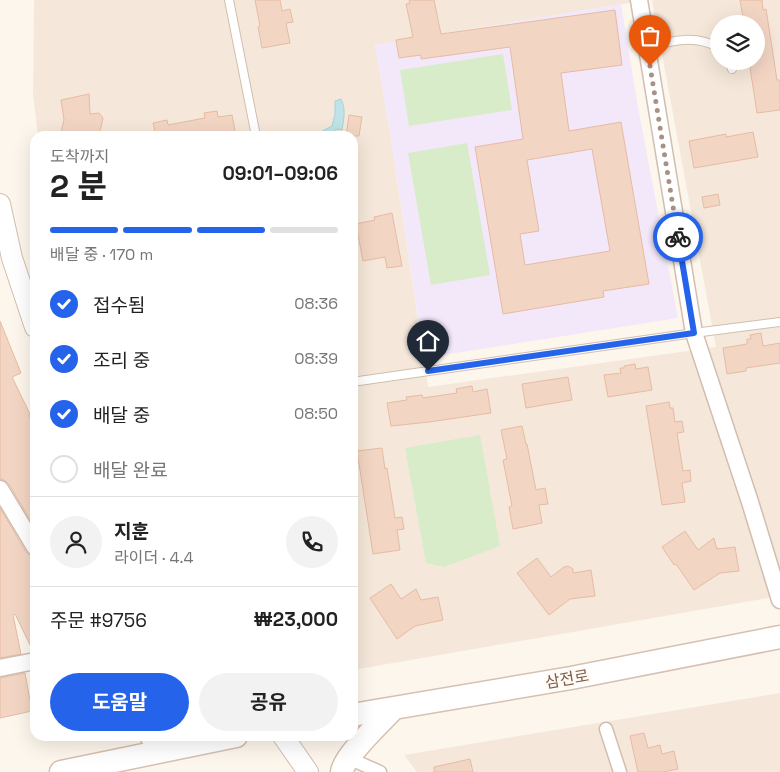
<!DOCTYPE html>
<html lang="ko">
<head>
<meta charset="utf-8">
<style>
  body { margin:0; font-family:"Space Grotesk","Noto Sans KR",sans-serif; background:#f2f2f2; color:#222; height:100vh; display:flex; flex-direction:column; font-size:19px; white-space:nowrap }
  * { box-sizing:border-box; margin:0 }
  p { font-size:16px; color:#767676 }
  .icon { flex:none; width:28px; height:28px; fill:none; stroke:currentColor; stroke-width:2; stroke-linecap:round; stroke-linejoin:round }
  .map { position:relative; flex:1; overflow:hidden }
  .panel { position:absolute; left:30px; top:131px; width:328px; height:610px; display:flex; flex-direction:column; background:#fff; border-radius:15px; box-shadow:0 5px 20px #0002 }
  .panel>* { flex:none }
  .fabs { position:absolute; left:710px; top:15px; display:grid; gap:10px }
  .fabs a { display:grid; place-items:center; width:55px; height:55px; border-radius:50%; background:#fff; box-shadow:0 5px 20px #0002; font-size:25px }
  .pin { position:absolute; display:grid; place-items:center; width:42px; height:42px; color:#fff; margin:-51px -21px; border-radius:50% 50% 50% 0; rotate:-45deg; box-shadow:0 0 5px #0007 }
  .pin .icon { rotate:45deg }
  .courier { position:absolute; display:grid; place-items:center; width:50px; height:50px; margin:-25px; border:4px solid #2563eb; border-radius:50%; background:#fff; color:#222; box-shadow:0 1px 6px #0007 }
  .head em { font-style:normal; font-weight:700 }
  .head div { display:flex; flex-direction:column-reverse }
  .head { display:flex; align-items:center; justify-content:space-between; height:85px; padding:0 20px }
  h1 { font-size:32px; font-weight:700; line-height:38px }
  .bar { display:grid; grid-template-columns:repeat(4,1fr); gap:8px 5px; align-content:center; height:60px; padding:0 20px }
  .bar i { height:6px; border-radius:4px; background:#e0e0e0 }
  .bar .active { background:#2563eb }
  .bar p { grid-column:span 4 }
  .line { display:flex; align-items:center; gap:12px; padding:0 20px; border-top:1px solid #e0e0e0 }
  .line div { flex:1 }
  .round { display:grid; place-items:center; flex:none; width:52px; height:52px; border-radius:26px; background:#f2f2f2 }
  ol { padding:0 20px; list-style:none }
  li { display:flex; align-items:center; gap:15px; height:55px }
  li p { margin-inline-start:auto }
  li .icon { padding:5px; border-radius:50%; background:#2563eb; color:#fff; stroke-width:4 }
  li:last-child { color:#767676 }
  li i { width:28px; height:28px; border:2px solid #e0e0e0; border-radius:50% }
  .primary-button { display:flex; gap:10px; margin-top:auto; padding:10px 20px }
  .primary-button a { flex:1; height:58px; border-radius:30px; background:#2563eb; color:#fff; font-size:20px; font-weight:700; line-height:58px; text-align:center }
  .primary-button a+a { background:#f2f2f2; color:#222 }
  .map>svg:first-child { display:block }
  .residential { fill:#f5e8da; fill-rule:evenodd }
  .education { fill:#f3e8fa }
  .green { fill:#d8ecc9 }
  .water { fill:#bfe3e8; stroke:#a5d3da }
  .building { fill:#f3d5c3; stroke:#e6bba3; fill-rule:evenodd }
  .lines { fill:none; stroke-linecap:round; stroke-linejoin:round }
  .service-casing { stroke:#d1beb0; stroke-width:10 }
  .pedestrian-casing { stroke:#d1beb0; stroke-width:15 }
  .minor-casing { stroke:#d1beb0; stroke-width:19 }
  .tertiary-casing { stroke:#d1beb0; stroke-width:22 }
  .secondary-casing { stroke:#d6c0b0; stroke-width:25 }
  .service { stroke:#fff; stroke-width:8 }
  .pedestrian { stroke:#fff; stroke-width:12 }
  .minor { stroke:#fff; stroke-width:16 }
  .tertiary { stroke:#fff; stroke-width:20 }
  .secondary { stroke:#fff; stroke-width:22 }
  .done { stroke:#a89285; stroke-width:5; stroke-dasharray:0 9 }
  .route { stroke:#2563eb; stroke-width:6 }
  .labels { text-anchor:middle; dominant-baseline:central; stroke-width:5; stroke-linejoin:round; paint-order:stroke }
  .street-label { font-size:16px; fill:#7a5c4d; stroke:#fffaf3 }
</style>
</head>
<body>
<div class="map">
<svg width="780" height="772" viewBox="0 0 780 772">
  <rect width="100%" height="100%" fill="#fdf6ec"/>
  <path class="residential" d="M34,0H646L375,45L391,139L428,387L716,347L652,0H780V596L353,670L352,136H38L33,95ZM719,24H756V61H719Z
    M780,693V772H417L404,755Z"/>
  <path class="education" d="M621,4L638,107L678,318L424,358L391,139L375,45Z"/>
  <path class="green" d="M503,54L512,110L409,126L400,70Z
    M467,143L490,275L431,285L408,153Z
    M480,435L500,546L444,567L426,563L405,448Z"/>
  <path class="water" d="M341,99C346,110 344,117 342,130L336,129L335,136H313L332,126L335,114V101Z"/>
  <path class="building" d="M255,0H280L282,11L290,9L293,22L286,23L290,43L262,48L258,27L260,26Z
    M409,0H434L441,34L615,10L622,65L561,73L569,131L621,122L649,284L603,291L604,297L503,314L475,147L523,139L510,47L421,59V55L399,58L396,40L413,37L406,4L410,3ZM592,149L610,251L525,265L520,234L539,231L527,160Z
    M740,0H762L763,10L766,9L777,80H780V110L757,113L749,61H756V24H744Z
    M89,94L90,114L99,113L103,118L99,136H60L64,120L61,100Z
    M217,111L218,117L232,115L236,136H156L153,123L167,120L168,125L205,118L204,113Z
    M349,115L362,117L359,136H346Z
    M753,132L758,157L694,168L689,141L726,134V137Z
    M718,194L720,205L704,208L702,197Z
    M392,213L402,266L387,268L385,257L363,261L356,224L375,220L374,217Z
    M0,321L21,373L12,377L30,414L29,415L35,429V528L9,484L4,480L0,479Z
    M761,333L763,346L780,343V363L746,368V371L727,374L723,348L747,344V339H751L750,335Z
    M635,364L636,369L648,367L652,390L608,397L604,375L621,373L620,368H624V366Z
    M568,377L572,400L526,408L522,384Z
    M472,386L473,392L487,389L491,413L429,422L391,426L387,403L407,400L406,397L422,395L423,398L457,393L456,389Z
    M669,402L670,408H673L675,422L682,421L684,432L677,433L683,471L690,470L691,481L682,483L685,502L662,505L646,406Z
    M522,426L526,444H527L536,490L545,488L548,504L539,505L542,523L513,529L509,507L512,506L503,460L507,459L501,430Z
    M382,448L385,469L387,468L395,518L402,517L404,529L397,530L400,550L373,554L357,451Z
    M0,508L26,552L31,556L35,557V651H33L15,614L13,615L21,654L0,658Z
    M685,531L698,550L714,538L716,547H717V549L735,547L739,571L720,573L694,590L676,564L674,565L662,547Z
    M537,558L551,577L564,567L568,566L573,569V573L591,570L595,596L570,599L549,615L517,573Z
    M391,584L401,599L416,589L421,600L438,597L443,620L415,626L397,639L370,598Z
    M25,673L32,711L0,718V678Z
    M644,733L648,748L660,745L662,754L674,751L678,769L663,772H638L630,736Z
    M470,759L473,772H434V767Z"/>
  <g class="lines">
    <defs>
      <path id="service" d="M229,0L256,136
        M647,47C671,41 696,34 719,48
        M729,61L732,69
        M352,382L694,333L780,322"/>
      <path id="pedestrian" d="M606,729L620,772
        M355,761L380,772"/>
      <path id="minor" d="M639,0L694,333L750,502L780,600
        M0,489L35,547
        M0,668L35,661
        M148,736L157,752"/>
      <path id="tertiary" d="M0,204L12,258L35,327
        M283,736L308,772"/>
      <path id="secondary" d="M352,715L571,678L780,637
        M61,772L236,736
        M342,772C344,756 381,722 393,709"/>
    </defs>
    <use href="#service" class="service-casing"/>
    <use href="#pedestrian" class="pedestrian-casing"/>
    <use href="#minor" class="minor-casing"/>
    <use href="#tertiary" class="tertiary-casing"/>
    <use href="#secondary" class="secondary-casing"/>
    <use href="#service" class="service"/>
    <use href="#pedestrian" class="pedestrian"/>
    <use href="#minor" class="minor"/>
    <use href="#tertiary" class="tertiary"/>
    <use href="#secondary" class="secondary"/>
  </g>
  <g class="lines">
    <path class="done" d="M650,66L678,237"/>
    <path class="route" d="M428,371L694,333L678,237"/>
  </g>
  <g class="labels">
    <g class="street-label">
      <text transform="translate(567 679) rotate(-10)">삼전로</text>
    </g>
  </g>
</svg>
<div class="fabs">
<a><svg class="icon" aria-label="layers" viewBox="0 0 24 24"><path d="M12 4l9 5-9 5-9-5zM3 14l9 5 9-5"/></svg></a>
</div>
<div class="pin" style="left:650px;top:66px;background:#ea580c"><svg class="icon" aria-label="bag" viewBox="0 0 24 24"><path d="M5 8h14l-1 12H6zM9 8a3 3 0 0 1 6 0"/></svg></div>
<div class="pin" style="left:428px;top:371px;background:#1f2937"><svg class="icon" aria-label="home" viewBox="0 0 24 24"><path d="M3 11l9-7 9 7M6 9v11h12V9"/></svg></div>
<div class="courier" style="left:678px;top:237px"><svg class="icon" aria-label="bike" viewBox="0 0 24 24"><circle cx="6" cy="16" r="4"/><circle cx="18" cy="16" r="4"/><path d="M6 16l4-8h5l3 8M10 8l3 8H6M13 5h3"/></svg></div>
<section class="panel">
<div class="head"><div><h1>2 분</h1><p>도착까지</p></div><em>09:01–09:06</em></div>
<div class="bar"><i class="active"></i><i class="active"></i><i class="active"></i><i></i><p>배달 중 · 170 m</p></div>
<ol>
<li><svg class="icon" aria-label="check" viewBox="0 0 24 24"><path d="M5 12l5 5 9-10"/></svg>접수됨<p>08:36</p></li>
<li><svg class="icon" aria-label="check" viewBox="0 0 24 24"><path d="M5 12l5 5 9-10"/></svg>조리 중<p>08:39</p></li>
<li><svg class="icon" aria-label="check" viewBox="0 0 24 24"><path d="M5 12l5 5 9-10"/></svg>배달 중<p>08:50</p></li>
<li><i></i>배달 완료</li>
</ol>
<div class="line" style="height:90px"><a class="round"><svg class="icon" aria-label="person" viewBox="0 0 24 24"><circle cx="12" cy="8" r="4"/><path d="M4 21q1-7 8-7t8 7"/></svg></a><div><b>지훈</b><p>라이더 · 4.4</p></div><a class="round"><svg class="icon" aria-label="phone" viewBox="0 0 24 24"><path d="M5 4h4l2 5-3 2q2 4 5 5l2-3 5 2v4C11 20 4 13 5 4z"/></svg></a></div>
<div class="line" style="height:65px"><div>주문 #9756</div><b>₩23,000</b></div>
<div class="primary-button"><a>도움말</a><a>공유</a></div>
</section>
</div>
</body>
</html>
